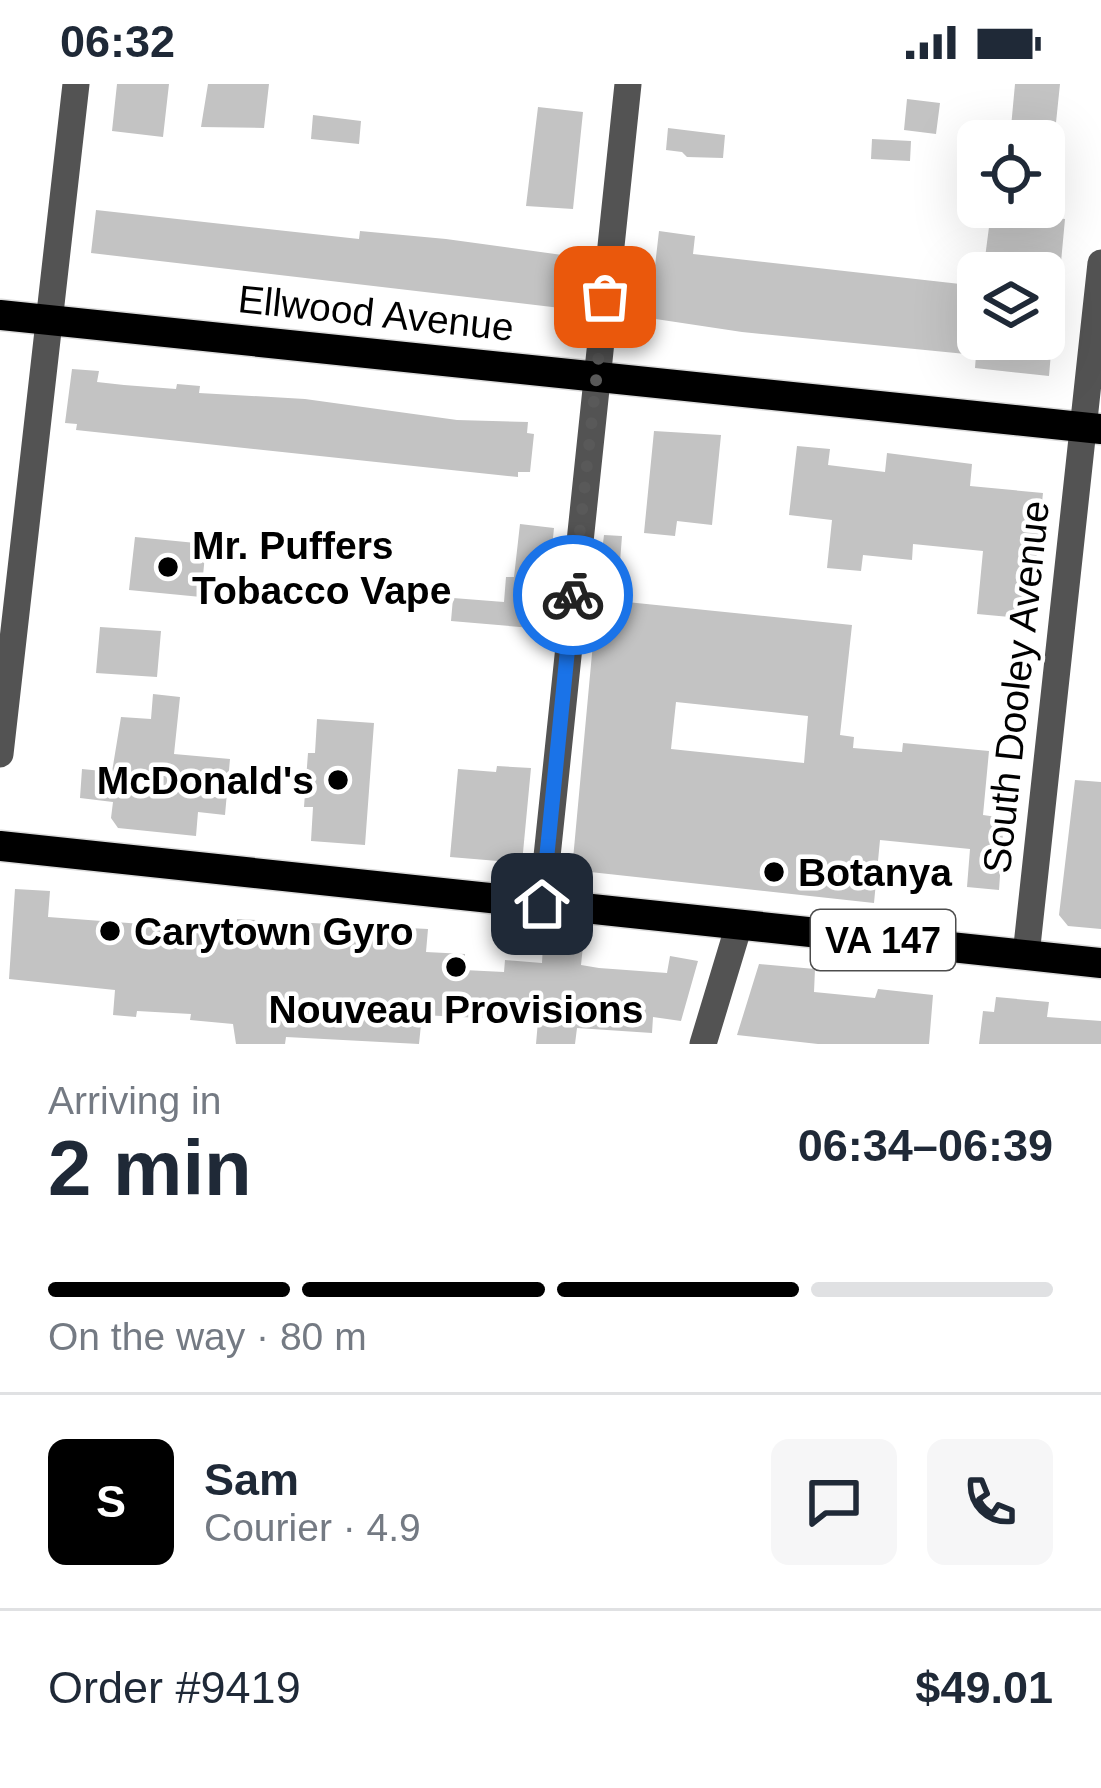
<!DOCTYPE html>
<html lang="en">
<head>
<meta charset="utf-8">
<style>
  body { margin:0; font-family:Helvetica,sans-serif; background:#f6f6f7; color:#1f2937; height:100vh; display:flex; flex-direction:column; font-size:45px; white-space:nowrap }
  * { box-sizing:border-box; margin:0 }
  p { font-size:39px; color:#747a83 }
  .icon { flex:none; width:66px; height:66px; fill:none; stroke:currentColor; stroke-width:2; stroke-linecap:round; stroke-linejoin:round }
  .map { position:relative; height:960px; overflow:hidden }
  .drawer { display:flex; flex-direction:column; background:#fff; flex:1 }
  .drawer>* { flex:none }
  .controls { position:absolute; left:957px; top:36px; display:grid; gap:24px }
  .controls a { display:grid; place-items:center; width:108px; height:108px; border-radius:18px; background:#fff; box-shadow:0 12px 48px #0002; font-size:60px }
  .pin { position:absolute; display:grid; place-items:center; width:102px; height:102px; color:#fff; margin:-51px; border-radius:24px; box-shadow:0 6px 18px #0006 }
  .courier { position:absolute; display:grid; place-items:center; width:120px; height:120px; margin:-60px; border:9px solid #1a73e8; border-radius:50%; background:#fff; color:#222; box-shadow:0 3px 15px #0007 }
  .headline em { font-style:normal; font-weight:800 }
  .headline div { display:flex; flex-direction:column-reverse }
  .headline { display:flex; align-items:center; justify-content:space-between; height:204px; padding:0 48px }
  h1 { font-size:78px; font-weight:800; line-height:90px }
  .bar { display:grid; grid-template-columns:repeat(4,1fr); gap:18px 12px; align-content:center; height:144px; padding:0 48px }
  .bar i { height:15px; border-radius:9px; background:#e0e1e3 }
  .bar .current { background:#000 }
  .bar p { grid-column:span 4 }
  .line { display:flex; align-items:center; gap:30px; padding:0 48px; border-top:3px solid #e0e1e3 }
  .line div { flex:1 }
  .round { display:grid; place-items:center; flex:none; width:126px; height:126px; border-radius:18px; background:#f6f6f7 }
  .status { display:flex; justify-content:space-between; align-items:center; height:84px; padding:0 60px; background:#fff; direction:ltr }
  .status svg { height:33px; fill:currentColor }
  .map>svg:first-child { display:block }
  .building { fill:#c3c3c3; fill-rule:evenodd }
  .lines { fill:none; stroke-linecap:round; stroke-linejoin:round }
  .major-casing { stroke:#dbdbdb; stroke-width:33 }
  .minor { stroke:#535353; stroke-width:27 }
  .major { stroke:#000; stroke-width:30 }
  .done { stroke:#595959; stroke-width:12; stroke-dasharray:0 21.6 }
  .route { stroke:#1a73e8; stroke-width:15 }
  .poi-dot { fill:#000; stroke:#fff; stroke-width:4.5 }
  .labels { text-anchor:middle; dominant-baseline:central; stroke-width:9; stroke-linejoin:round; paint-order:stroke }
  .shield { fill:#fff; stroke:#4c4c4c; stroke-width:3 }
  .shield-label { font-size:36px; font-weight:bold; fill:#000 }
  .street-label { font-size:39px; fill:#000; stroke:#fff }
  .poi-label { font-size:39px; font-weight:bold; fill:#000; stroke:#fff; text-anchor:start }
</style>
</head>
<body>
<div class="status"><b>06:32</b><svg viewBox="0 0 49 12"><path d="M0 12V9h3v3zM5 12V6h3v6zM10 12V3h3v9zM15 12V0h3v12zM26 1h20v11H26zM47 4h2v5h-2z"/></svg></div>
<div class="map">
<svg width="1101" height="960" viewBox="0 0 1101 960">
  <rect width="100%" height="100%" fill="#fff"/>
  <path class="building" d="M117,0H169L163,53L112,47Z
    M208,0H269L264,44L201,43Z
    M1015,0H1060L1054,58L1010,54Z
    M907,15L940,19L936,50L904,46Z
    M538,23L583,28L573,125L526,122Z
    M313,31L361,37L359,60L311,55Z
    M668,44L725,51L723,74L687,73L682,68L666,66Z
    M872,55L911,57L910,77L871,75Z
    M96,126L359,155L360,147L446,155L584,174V180L591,181L586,227L91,169Z
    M991,128L1065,135L1060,189H983Z
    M659,147L695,152L693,170L978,202V256L1052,257L1049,292L975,284L976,271L742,248L649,234Z
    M72,285L99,287L97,298L124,301L176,305L177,300L200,302L199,309L305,315L457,336L528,338L527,349L534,350L530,388H518V393L76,346L77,340L65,339Z
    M654,347L721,351L712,441L677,437L675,452L644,449Z
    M797,362L830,365L828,381L885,388L887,369L972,380L970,402L1043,409L1030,535L977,530L983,467L913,460L912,476L863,471L861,487L827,484L832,436L789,431Z
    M520,440L554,444L544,545L451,537L453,514L504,518L506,493H514Z
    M604,451L622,452L617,517L852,541L840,651L854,653L853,664L902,668L903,659L989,667L983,731L1004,734L999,806L967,803L970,765L880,756L874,819L572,786L599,494H596L598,459H603ZM676,618L808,632L804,679L671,665Z
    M135,453L206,460L201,513L129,506Z
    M100,543L161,547L157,593L96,589Z
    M153,610L180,613L174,670L230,675L225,731L198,728L196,752L118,744L111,734L113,718L80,714L82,685L112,688L121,633L151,635Z
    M317,635L374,639L365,761L311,757L313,723H304L308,669H315Z
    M497,682L531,684L522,779L450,773L458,685L496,688Z
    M1075,696L1101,698V845L1068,842L1059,831Z
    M15,805L50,807L48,833L236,847L237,835L428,845L426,868L465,870L464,886L504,888L505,876L542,879L543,860L583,862L581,881L599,884L667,889L670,872L698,877L681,937L653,933L652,949L577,944L575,960H536L538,937L422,931L419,960L286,953L285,960H236L233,940L190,936L191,930L137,927L136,933L113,931L115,906L9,895Z
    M759,880L815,885L814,908L875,914L878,905L933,911L929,960H818L737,951Z
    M996,913L1049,918L1047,933L1101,937V960H979L983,927L994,928Z"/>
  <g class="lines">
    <defs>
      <path id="major" d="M0,231L1101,345
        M0,762L1101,879"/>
    </defs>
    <use href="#major" class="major-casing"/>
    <path class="minor" d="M0,670L76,0
      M542,820L628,0
      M1026,871L1101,179
      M703,960L739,841"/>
    <use href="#major" class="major"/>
  </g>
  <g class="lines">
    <path class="done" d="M573,511L605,213"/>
    <path class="route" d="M542,820L573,511"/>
  </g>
  <g class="poi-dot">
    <circle cx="168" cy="483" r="12"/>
    <circle cx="338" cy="696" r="12"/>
    <circle cx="774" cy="788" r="12"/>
    <circle cx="110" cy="847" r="12"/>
    <circle cx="456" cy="883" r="12"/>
  </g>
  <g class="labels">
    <rect class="shield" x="811" y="826" width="144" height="60" rx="9"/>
    <g class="shield-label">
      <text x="883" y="856">VA 147</text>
    </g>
    <g class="street-label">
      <text transform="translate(376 229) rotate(6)">Ellwood Avenue</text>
      <text transform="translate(1016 603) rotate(-84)">South Dooley Avenue</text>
    </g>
    <g class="poi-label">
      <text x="192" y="461">Mr. Puffers<tspan x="192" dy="45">Tobacco Vape</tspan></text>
      <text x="314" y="696" text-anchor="end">McDonald's</text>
      <text x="798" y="788">Botanya</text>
      <text x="134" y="847">Carytown Gyro</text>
      <text x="456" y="925" text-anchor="middle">Nouveau Provisions</text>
    </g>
  </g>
</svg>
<div class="controls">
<a><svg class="icon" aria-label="locate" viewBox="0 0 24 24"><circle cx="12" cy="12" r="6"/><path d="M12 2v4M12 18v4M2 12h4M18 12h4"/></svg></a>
<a><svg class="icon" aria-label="layers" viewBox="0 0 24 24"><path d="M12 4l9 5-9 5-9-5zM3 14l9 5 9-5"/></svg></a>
</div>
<div class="pin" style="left:605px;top:213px;background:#ea580c"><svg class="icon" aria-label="bag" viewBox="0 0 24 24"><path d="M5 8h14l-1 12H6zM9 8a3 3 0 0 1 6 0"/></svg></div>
<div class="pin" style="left:542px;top:820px;background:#1f2937"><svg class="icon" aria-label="home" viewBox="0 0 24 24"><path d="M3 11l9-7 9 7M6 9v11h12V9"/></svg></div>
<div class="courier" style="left:573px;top:511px"><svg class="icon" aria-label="bike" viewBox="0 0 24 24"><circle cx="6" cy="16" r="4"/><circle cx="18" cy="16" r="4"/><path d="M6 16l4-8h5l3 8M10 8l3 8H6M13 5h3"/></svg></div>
</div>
<section class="drawer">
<div class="headline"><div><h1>2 min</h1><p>Arriving in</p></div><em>06:34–06:39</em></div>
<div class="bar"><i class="current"></i><i class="current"></i><i class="current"></i><i></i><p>On the way · 80 m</p></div>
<div class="line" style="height:216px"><b class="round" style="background:#000;color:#fff">S</b><div><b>Sam</b><p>Courier · 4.9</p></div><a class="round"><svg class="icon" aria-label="chat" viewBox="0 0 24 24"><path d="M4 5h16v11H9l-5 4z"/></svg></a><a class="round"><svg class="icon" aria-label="phone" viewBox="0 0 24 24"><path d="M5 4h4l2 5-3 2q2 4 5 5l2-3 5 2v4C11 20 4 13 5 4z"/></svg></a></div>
<div class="line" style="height:156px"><div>Order #9419</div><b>$49.01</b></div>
</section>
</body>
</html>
